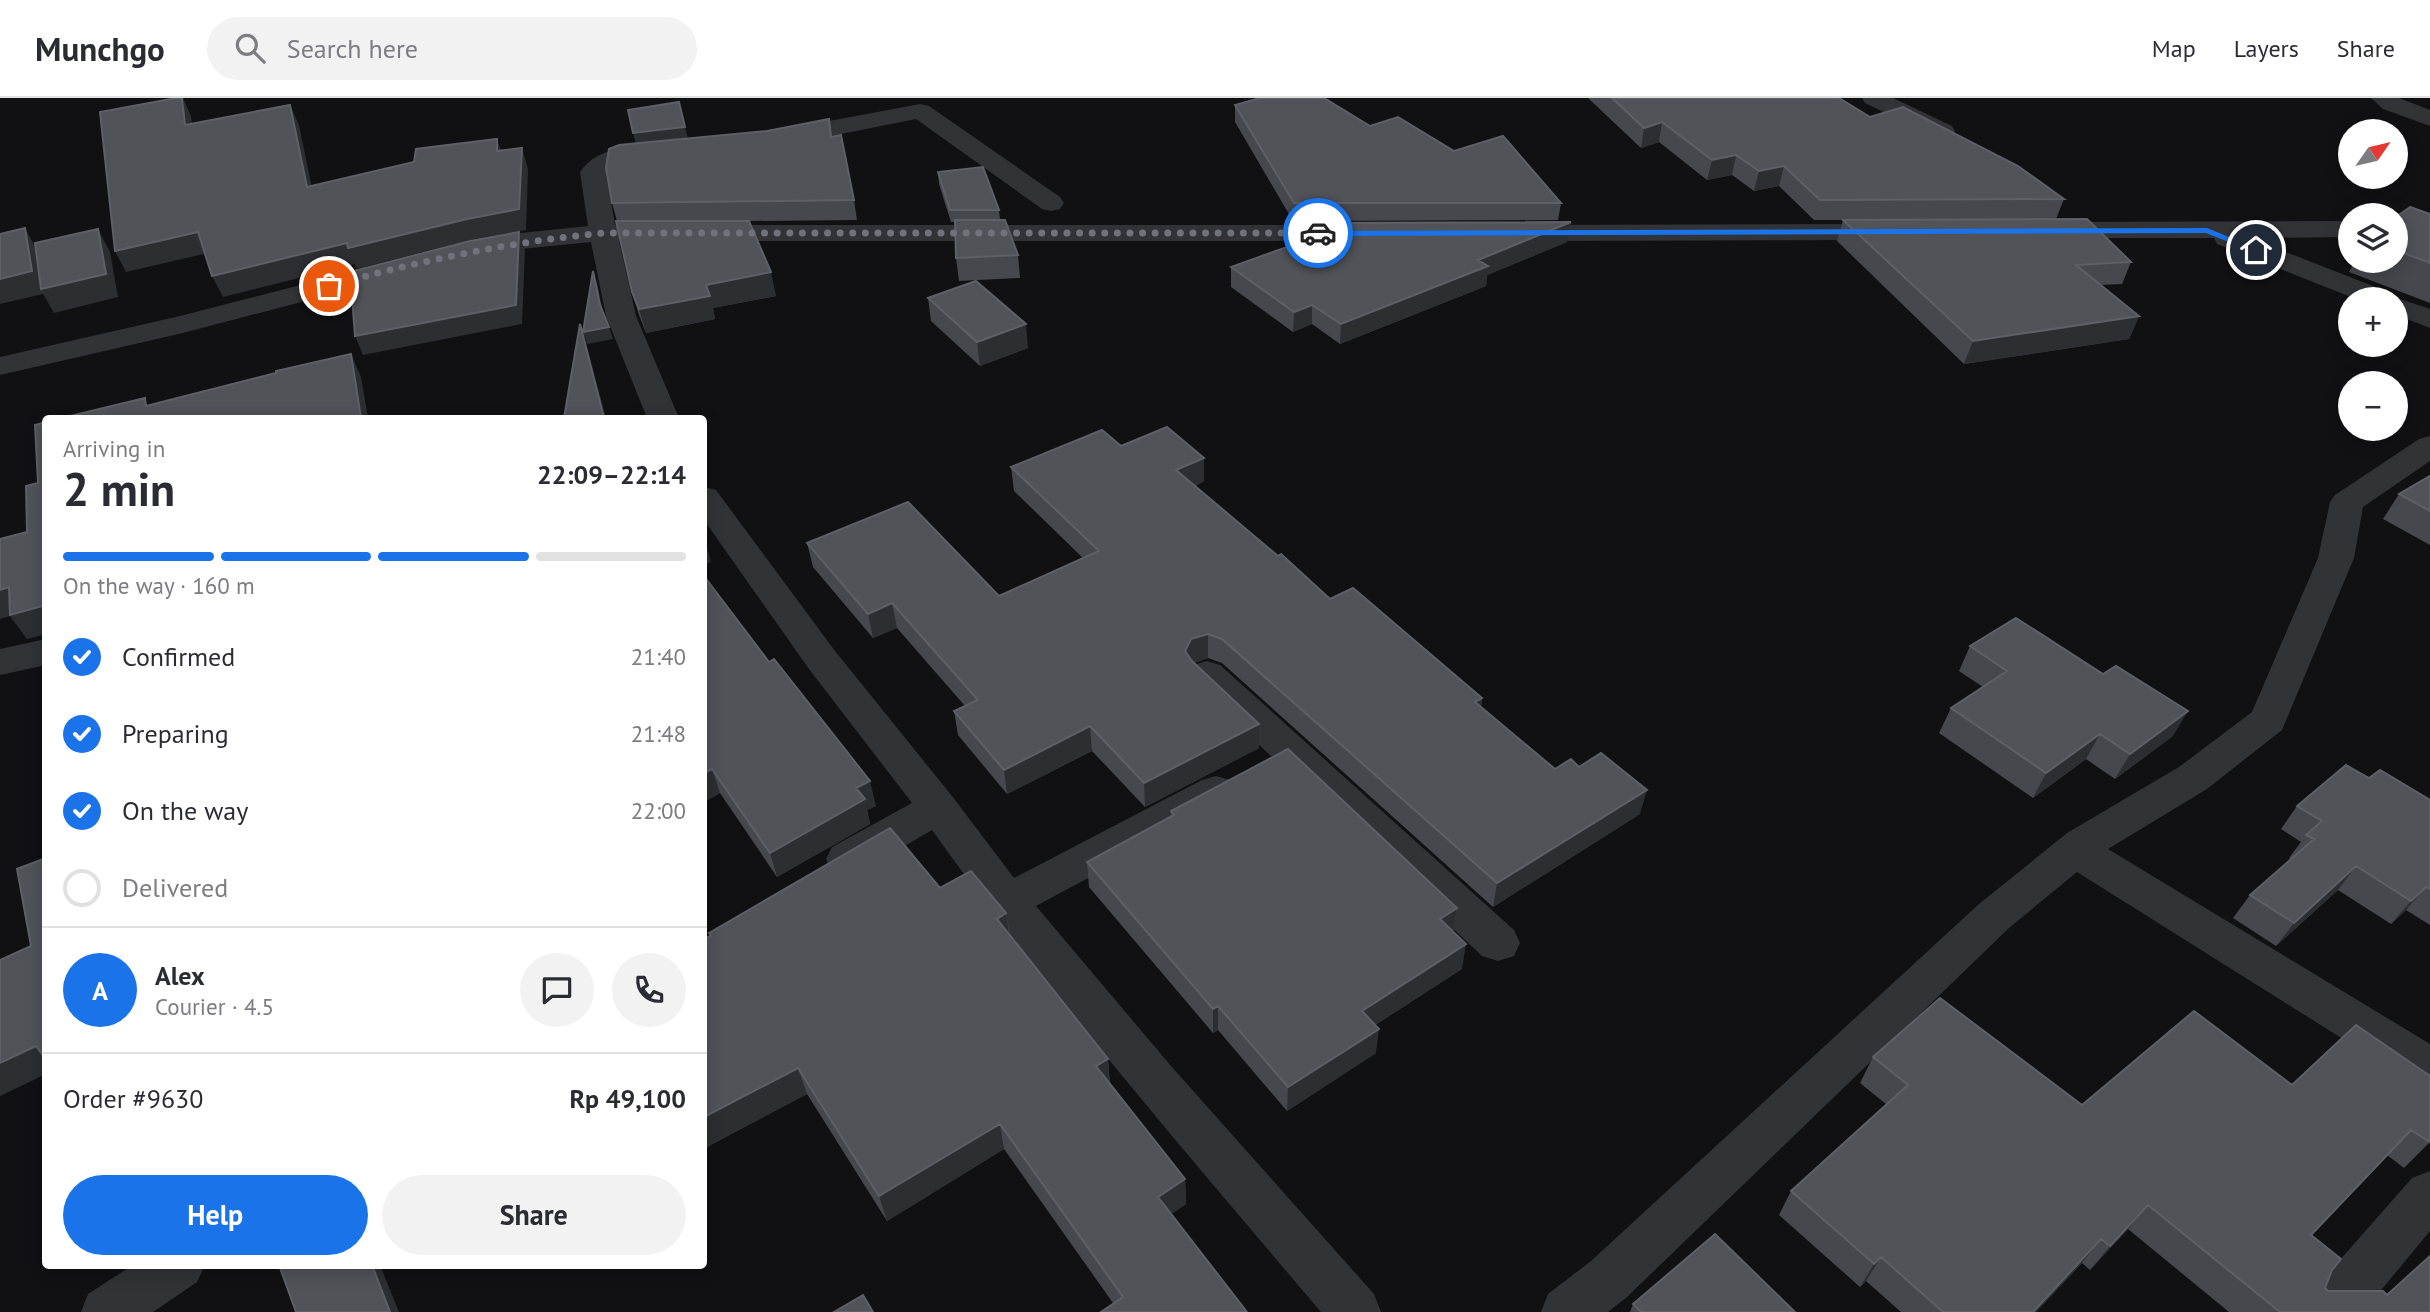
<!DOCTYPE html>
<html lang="en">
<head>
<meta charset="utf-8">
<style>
  body { margin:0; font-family:"PT Sans",sans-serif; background:#f2f2f3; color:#2b2b33; height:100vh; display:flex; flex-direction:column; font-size:26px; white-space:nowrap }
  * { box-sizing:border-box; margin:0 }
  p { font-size:23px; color:#7c7c81 }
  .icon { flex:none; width:38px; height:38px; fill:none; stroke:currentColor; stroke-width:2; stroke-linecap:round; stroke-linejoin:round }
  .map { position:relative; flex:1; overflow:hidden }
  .panel { position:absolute; left:42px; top:317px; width:665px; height:854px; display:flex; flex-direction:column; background:#fff; border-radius:7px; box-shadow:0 4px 18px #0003 }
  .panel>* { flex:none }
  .needle { width:46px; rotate:56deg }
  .tools { position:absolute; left:2338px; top:21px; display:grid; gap:14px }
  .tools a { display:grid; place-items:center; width:70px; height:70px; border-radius:50%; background:#fff; box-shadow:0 4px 18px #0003; font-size:35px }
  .pin { position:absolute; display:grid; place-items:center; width:60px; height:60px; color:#fff; margin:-30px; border:4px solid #fff; border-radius:50%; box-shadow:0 2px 7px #0007 }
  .courier { position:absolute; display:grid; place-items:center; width:70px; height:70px; margin:-35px; border:5px solid #1a73e8; border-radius:50%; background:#fff; color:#222; box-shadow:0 2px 9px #0007 }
  .overview em { font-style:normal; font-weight:800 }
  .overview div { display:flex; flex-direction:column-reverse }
  .overview { display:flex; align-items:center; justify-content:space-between; height:119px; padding:0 21px }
  h1 { font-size:46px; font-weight:800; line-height:52px }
  .bar { display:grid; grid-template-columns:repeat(4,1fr); gap:10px 7px; align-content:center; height:84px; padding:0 21px }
  .bar i { height:9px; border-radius:5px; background:#e1e1e2 }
  .bar .selected { background:#1a73e8 }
  .bar p { grid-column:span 4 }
  .line { display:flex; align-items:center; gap:18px; padding:0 21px; border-top:2px solid #e1e1e2 }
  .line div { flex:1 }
  .round { display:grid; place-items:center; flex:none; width:74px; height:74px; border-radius:37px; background:#f2f2f3 }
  ol { padding:0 21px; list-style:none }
  li { display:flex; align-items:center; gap:21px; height:77px }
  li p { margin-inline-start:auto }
  li .icon { padding:7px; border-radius:50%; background:#1a73e8; color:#fff; stroke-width:4 }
  li:last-child { color:#7c7c81 }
  li i { width:38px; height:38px; border:4px solid #e1e1e2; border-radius:50% }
  .action { display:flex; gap:14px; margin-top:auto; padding:14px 21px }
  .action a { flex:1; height:80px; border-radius:42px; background:#1a73e8; color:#fff; font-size:28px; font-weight:800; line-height:80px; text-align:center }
  .action a+a { background:#f2f2f3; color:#2b2b33 }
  header { display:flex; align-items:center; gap:42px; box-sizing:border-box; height:98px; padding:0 35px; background:#fff; border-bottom:2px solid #e1e1e2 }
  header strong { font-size:33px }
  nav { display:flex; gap:38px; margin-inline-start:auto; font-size:24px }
  .search { width:490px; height:63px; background:#f2f2f3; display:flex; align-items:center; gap:18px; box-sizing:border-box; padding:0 24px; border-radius:38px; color:#7c7c81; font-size:26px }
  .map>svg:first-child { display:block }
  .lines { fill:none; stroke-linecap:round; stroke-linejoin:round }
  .minor { fill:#323337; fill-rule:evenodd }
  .wall { fill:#47484e }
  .shaded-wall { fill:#2d2e32 }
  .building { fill:#515359; stroke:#5e6067; stroke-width:2 }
  .route { fill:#1a73e8 }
  .done { stroke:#70737b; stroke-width:7; stroke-dasharray:0 12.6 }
</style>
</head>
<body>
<header>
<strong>Munchgo</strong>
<div class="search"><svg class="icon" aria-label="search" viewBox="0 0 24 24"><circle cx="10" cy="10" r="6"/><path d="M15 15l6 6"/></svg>Search here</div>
<nav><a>Map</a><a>Layers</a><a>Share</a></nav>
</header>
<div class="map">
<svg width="2430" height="1214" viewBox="0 0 2430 1214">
  <rect width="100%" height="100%" fill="#111113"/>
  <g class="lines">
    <path class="minor" d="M1862,0H1893L1952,28L1955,33L1952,38L1943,40L1934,38L1865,5Z
      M2371,0H2399L2430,12V28L2383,11Z
      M920,6L929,8L1060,99L1064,105L1060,111L1051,113L1042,111L916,21L781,48L772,45L768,40L772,35L781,32Z
      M658,45L667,48L671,53L667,58L614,67L606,75L615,127H1358L1368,129L1372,135L1368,141L1358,143H619L636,218L679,320H647L606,218L591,144L521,151L471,161L461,159L457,153L461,147L521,135L588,128L580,74C598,48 629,50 658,45Z
      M2350,123V139L2250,140L2391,195L2394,199L2430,211V230L2396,217V201H2356L2217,146L2214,140H2045L2035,138L2031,132L2035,126L2045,124Z
      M1890,126L1900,128L1904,134L1900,140L1890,142L1516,143L1506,141L1502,135L1506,129L1516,127Z
      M402,161L412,163L416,169L412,175L183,235L0,277V259L180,218Z
      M2430,338V363L2363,409L2354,460L2282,632L2207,691L2108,751L2430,946V991L2413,985L2077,774L2009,830L1627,1199L1608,1214H1541L1548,1196L1591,1163L1979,806L2067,735L2179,669L2252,614L2318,460L2330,404L2335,397L2419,341Z
      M704,389L716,392L835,553L952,698L1014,780L1202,682L1216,678L1230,682L1236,693L1230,704L1036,808L1171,968L1374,1196L1381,1214H1321C1187,1056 1052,900 932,732L862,773L847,777L832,773L826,761L832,749L912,705L809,571L704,422Z
      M46,541V567L0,577V551Z
      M1207,563L1220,567L1514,832L1520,845L1514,858L1498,863L1482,858L1194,585L1188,576L1194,567Z
      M2430,1073V1133L2363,1214H2303L2310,1196L2412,1080Z
      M133,1167H205L197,1184L153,1214H81L88,1196Z"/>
  </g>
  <path class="wall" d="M1588,0H1839L1870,19L2064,101L2056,121L2131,164L2122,186L2101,187L2139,218L2129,241L1964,266L1837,143L1843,122H1814L1779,88L1754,93L1732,77L1707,82L1659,44L1641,50Z
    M1235,7L1370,28L1454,53L1561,105L1558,122L1293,123L1235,24Z
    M832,38L854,102L857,122L749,123L776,198L713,210L715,221L646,235L639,217L632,194L617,123L612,105L636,46L688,41Z
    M938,74L999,112L1000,122L1018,157L1020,180L959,183L956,160L955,124H951L939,86Z
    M2430,116V205L2349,174L2355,163H2396V119Z
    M1307,125L1567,144L1487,177L1486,188L1340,246L1312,226L1293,234L1231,189V169L1306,142Z
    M928,200L1028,250L980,268L931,223Z
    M1121,348L1204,383L1195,388L1330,501L1482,600L1481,609L1555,671L1579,669L1640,716L1493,809L1222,565L1208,560L1194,565L1259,650L1145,709L1092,653L1007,696L958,637L954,613L965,608L897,530L873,540L813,469L807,445L999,498L1083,460L1014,393L1011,369Z
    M2430,378V447L2383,421L2399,396Z
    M704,478L876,708L867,712L870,726L777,779L720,695L704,704Z
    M1970,548L2173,638L2115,681L2086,661L2033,700L1939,635L1951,610L1983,589L1959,573Z
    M2369,680L2430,702V827L2406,812L2391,826L2338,792L2276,848L2233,820L2250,797L2291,761L2289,760L2301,744L2281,731L2297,708Z
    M1171,713L1457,810L1453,834L1462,871L1375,927L1376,955L1287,1013L1218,932L1213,935L1089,789L1087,764L1171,719Z
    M940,790L1006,815L1010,837L1108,961L1110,985L1185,1081L1186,1106L1171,1116L1247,1214L1113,1205L1004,1051L887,1123L807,996L705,1050L704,1046V841Z
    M2356,927L2430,1044L2404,1070L2387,1057L2311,1137L2332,1172L2325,1190L2328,1193L2387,1197L2430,1214H2229L2128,1131L2090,1172L2082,1165L2036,1214H1901L1866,1183L1860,1189L1779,1117L1791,1093L1886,1006L1860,985L1873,959L2082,1007L2292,987Z
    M1633,1206L1795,1214H1630Z"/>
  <path class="shaded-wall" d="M183,0L191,18L194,47L185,27Z
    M290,7L299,27L316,110L307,89Z
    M1662,24L1659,44L1641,50L1644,30Z
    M685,29L688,41L636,47L633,35Z
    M497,41L504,61L497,53Z
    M522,50L528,71L526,132L474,141L356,171L355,166L223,199L212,178Z
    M1736,57L1732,77L1707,82L1712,62Z
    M1784,68L1779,88L1754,93L1759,73Z
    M1571,124L1567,144L1487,177L1486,188L1340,246L1341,226L1478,162Z
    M25,130L37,152L98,131L110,154L118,199L54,215L43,196L0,206V181Z
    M198,134L208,155L126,174L115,153Z
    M519,134L525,153L522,226L363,257L355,238Z
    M593,173L597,185L604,219L600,207Z
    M771,174L776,198L713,210L715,221L646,235L639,211L706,187Z
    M1312,207V226L1293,234L1294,214Z
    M2139,218L2129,241L1964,266L1973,243Z
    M580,226L587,249L606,320H604Z
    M1026,226L1028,250L980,268L977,244Z
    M609,229L613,241L587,246L583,234Z
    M351,256L361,279L368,320H361Z
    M1204,360V383L1176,396V372Z
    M704,440L711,464L704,466Z
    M9,489L46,507V536L27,541L10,518L0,521V492Z
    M892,505L897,530L873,540L868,516Z
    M1208,536V560L1192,566L1185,553L1191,541Z
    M1482,600L1478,625L1475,604Z
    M2188,613L2173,638L2115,681L2130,656Z
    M1259,626V650L1145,709L1144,685Z
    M1090,628L1092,653L1007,696L1004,672Z
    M2100,636L2086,661L2033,700L2046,675Z
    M712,671L720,695L704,704V675Z
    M870,683L876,708L867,712L870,726L777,779L770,755L856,690Z
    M1647,692L1640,716L1493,809L1497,785Z
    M2356,768L2338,792L2276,848L2294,825Z
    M2426,789L2406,812L2391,826L2411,803Z
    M1457,810L1453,834L1440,821Z
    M1006,815L1010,842L997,821Z
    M1466,846L1462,871L1360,937L1362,913Z
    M1218,908V932L1213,935V911Z
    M1379,931L1376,955L1287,1013L1288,989Z
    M36,948L46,958V976L0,998V965Z
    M1108,961L1110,987L1096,968Z
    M798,970L807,996L705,1050L704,1046V1019Z
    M1000,1026L1004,1051L887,1123L879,1098Z
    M1185,1081L1186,1106L1159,1124L1158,1099Z
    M2148,1107L2128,1131L2090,1172L2110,1148Z
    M2101,1141L2082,1165L2036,1214H2033Z
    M1881,1159L1866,1183L1860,1189L1874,1166Z
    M372,1167H380L399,1214H390Z"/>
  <path class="building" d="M176,0H182L185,27L290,7L307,89L414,64L416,51L497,41V53L522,50L519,111L467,121L348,150L347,145L212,178L198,134L115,153L100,14Z
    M1260,0H1324L1370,28L1398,19L1454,53L1503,38L1561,105H1294L1235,7Z
    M1612,0H1839L1870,19L1903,9L2018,68L2064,101L1820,102L1784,68L1759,73L1736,57L1712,62L1662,24L1644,30Z
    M679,4L685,29L633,35L628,12Z
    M829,21L831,39L841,37L854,102L612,105L606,70L609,51L619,47L767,33Z
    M983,69L999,112H950L938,74Z
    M2410,109L2430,116V165L2396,152V119Z
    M2087,121L2131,164L2076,167L2139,218L1973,243L1843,122Z
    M955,122H1005L1018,157L956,160Z
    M616,123H749L771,174L706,187L710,198L639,211L632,194Z
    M1571,124L1478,162L1488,168L1341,226L1312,207L1294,214L1231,169L1315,139L1307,125Z
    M25,130L32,173L0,181V136Z
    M98,131L106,176L41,191L35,145Z
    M519,134L516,207L355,238L350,174L470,143Z
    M593,173L600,207L609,229L583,234Z
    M976,183L1026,226L977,244L928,200Z
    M580,226L604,320H564Z
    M351,256L361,320H62L145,300L146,308L276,275V273Z
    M46,324V507L10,517L9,489L0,492V441L27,434L26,388L38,385L35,327Z
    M1167,329L1204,360L1176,372L1278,458L1281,456L1330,501L1353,490L1482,600L1475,604L1555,671L1571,661L1579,669L1601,655L1647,692L1497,785L1222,541L1208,536L1191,541L1185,553L1192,563L1259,626L1144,685L1090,628L1004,672L954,613L978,602L892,505L868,516L807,445L908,404L999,498L1099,453L1011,369L1102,332L1121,348Z
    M2430,378V413L2399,396Z
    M704,478L769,564L774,561L870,683L856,690L865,701L770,755L712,671L704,675Z
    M2016,520L2103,576L2116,568L2188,613L2130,656L2100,636L2046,675L1951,610L2007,573L1970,548Z
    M1288,651L1457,810L1440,821L1466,846L1362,913L1379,931L1288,989L1218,908L1213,911L1087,764L1174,717L1171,713Z
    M2346,667L2369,680L2380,672L2430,702V791L2426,789L2411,803L2356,768L2294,825L2250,797L2314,741L2306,737L2322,723L2297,708Z
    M890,730L940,790L971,773L1006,815L997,821L1108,961L1096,968L1185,1081L1158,1099L1247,1214H1101L1123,1199L1000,1026L879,1098L798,970L704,1019V841L711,838L709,835Z
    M46,760V962L36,948L0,965V862L31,848L17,771Z
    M1940,900L2082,1007L2194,913L2292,987L2356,927L2430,978V1044L2411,1032L2311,1137L2341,1161L2332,1172L2325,1190L2328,1193H2383L2387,1197L2430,1158V1214H2280L2148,1107L2110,1148L2101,1141L2033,1214H1943L1881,1159L1874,1166L1791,1093L1908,987L1873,959Z
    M1715,1136L1795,1214H1641L1633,1206Z
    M279,1167H372L390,1214H296Z
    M863,1197L873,1214H834Z"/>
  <path class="route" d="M2207,130L2261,152L2254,154L2206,135L1318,138L1314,135L1318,133Z"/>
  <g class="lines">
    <path class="done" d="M329,188C419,163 509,144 603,135H1318"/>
  </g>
</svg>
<div class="tools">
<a><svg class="needle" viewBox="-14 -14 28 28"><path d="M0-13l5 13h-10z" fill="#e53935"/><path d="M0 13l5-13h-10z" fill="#7c7c81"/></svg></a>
<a><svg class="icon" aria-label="layers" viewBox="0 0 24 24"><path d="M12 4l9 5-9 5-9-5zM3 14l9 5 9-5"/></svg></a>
<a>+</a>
<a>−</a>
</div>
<div class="pin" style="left:329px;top:188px;background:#ea580c"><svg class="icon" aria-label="bag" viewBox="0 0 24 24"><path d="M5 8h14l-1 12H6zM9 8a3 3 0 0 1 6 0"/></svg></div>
<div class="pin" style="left:2256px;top:152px;background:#1f2937"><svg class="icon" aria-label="home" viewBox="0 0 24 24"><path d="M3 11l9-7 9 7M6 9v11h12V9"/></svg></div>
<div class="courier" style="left:1318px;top:135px"><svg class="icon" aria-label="car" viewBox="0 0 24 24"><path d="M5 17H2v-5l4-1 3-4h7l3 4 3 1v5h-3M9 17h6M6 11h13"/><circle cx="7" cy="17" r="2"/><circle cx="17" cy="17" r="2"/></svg></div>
<section class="panel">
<div class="overview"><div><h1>2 min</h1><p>Arriving in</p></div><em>22:09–22:14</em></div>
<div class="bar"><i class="selected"></i><i class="selected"></i><i class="selected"></i><i></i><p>On the way · 160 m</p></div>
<ol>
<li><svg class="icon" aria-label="check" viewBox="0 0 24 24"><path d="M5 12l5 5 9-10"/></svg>Confirmed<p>21:40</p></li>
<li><svg class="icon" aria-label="check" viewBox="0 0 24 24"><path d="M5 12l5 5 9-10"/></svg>Preparing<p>21:48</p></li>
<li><svg class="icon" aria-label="check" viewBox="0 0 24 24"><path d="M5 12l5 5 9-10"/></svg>On the way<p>22:00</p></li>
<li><i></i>Delivered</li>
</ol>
<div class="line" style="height:126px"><b class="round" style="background:#1a73e8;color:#fff">A</b><div><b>Alex</b><p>Courier · 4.5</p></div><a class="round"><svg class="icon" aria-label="chat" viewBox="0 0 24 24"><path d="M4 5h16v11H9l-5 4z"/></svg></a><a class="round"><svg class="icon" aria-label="phone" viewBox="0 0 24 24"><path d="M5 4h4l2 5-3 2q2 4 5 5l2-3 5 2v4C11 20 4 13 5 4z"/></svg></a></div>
<div class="line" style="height:91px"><div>Order #9630</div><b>Rp 49,100</b></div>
<div class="action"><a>Help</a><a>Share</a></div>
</section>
</div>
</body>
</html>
